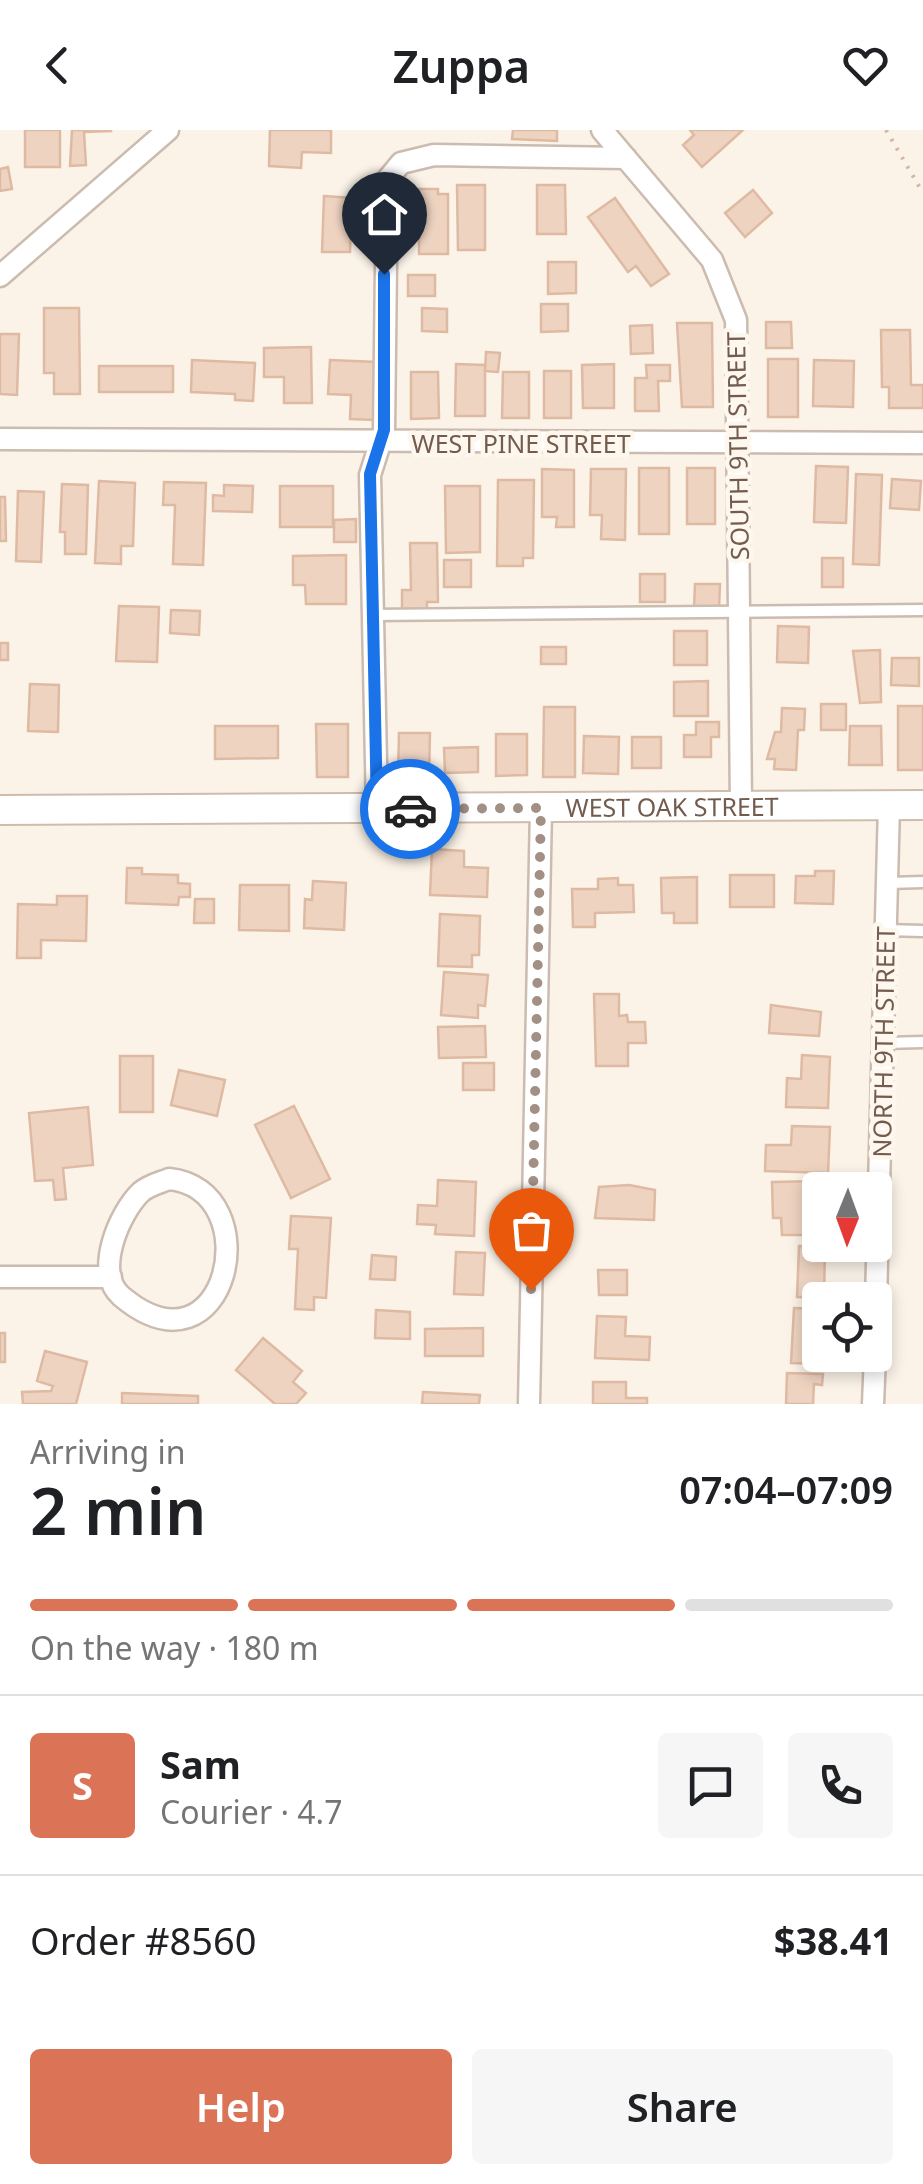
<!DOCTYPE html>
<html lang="en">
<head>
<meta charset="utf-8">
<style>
  body { margin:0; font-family:"Noto Sans",sans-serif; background:#f6f6f6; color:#202124; height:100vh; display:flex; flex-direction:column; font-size:38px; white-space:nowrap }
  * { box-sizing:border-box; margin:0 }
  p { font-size:32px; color:#757577 }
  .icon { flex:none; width:55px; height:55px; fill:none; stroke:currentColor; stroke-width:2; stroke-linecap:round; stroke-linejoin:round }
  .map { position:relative; height:1274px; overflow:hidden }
  .details { display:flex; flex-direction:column; background:#fff; flex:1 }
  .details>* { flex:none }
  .needle { width:65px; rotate:181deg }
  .tools { position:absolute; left:802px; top:1042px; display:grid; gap:20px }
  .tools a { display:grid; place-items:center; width:90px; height:90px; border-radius:10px; background:#fff; box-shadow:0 5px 15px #0003; font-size:50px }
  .pin { position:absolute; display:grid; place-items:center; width:85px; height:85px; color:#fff; margin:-102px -42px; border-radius:50% 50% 50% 0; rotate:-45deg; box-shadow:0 0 10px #0007 }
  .pin .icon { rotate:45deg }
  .courier { position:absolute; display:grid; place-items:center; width:100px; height:100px; margin:-50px; border:8px solid #1a73e8; border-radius:50%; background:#fff; color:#222; box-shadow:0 2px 12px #0007 }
  .overview em { font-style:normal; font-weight:600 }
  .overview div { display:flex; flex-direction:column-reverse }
  .overview { display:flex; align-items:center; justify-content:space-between; height:170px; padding:0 30px }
  h1 { font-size:65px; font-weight:600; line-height:75px }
  .bar { display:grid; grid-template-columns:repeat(4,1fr); gap:15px 10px; align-content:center; height:120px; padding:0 30px }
  .bar i { height:12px; border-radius:8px; background:#e0e0e0 }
  .bar .current { background:#db7457 }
  .bar p { grid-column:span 4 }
  .line { display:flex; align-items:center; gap:25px; padding:0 30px; border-top:2px solid #e0e0e0 }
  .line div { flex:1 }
  .round { display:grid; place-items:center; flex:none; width:105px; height:105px; border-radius:10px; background:#f6f6f6 }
  .primary-button { display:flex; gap:20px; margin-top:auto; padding:20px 30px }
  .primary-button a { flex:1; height:115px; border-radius:10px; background:#db7457; color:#fff; font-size:40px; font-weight:600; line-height:115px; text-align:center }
  .primary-button a+a { background:#f6f6f6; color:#202124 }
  header { display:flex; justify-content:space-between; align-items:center; height:130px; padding:0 30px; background:#fff; font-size:45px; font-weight:600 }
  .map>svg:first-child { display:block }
  .building { fill:#eed3c1; stroke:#dfbaa3; stroke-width:2.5 }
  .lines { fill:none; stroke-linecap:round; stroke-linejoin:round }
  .service-casing { stroke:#ccbbaf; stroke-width:15 }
  .minor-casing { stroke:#ccbbaf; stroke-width:25 }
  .secondary-casing { stroke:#cebcac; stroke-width:32 }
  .path { stroke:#d3b6a4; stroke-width:4; stroke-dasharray:2.5 8; stroke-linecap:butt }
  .service { stroke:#fff; stroke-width:10 }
  .minor { stroke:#fff; stroke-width:20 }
  .secondary { stroke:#fff; stroke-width:28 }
  .done { stroke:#a39084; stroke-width:10; stroke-dasharray:0 18 }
  .route { stroke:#1a73e8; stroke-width:12 }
  .labels { text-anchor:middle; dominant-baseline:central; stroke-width:9; stroke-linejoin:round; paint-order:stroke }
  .street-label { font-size:25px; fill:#735b4e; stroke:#fef7ee }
</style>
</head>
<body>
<header><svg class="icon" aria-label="back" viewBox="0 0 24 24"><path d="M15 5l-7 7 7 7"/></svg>Zuppa<svg class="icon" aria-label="heart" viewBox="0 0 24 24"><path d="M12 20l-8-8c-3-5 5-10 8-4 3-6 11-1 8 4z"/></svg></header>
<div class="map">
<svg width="923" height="1274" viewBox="0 0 923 1274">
  <rect width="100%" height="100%" fill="#fbf3e8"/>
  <path class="building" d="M25,0H60V37H25Z
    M72,0H111V1L84,2L86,35L70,36Z
    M270,0H331V23L302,22L301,38L269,36Z
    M513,0H557V11L512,9Z
    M690,0H743L702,37L683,15L694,5Z
    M8,37L12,59L0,61V39Z
    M457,55H485V120H458Z
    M537,55H565L566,104H537Z
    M411,59H438V64H448V124H419V106H412Z
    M753,60L772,83L745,107L725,83Z
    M324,66L352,68L350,122H322Z
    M615,68L669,144L651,156L636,136L628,142L588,87Z
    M548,132H576V163L548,164Z
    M408,145H435V166H408Z
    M541,174H568V201L541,202Z
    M44,178H79L80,264H54V243H44Z
    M422,178L447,179V202L422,201Z
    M766,192H791L792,218H766Z
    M677,193H712L713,277H682Z
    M652,195L653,223L631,224L630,196Z
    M881,200H910L911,255H923V278H889V257H882Z
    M0,204H19L17,265L0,264Z
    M311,217L312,273H284V247H264V218Z
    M486,222L500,223L498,242L485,241Z
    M768,229H798V287H768Z
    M192,230L255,233L253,271L235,270V264L191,262Z
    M330,230L377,232L374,290L350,289L351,265L328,264Z
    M814,230L854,231L853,277L813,276Z
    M456,234L485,235V286H455Z
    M614,234V278H583L582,235Z
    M646,235H670V251H658L659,281H635V248H647Z
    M99,236H173V262H99Z
    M544,241H571V288H544Z
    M411,242H438L439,288L411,289Z
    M503,242H529V288H502Z
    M816,336L848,337L846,393L814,392Z
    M639,338H669V404H639Z
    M687,338H715V394H687Z
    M542,339L574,340V397H556L557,387H542Z
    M591,339H626L625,410L601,409L602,385H590Z
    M856,344L882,345L879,435L853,434Z
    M892,349L921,351L919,380L890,378Z
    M498,350H534L533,428H523V436H497Z
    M99,351L135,353L133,416H121V434L95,433Z
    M164,352L206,353L203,435L173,434L175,375H163Z
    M62,354L88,355L86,424H65V402H60Z
    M224,355L253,356L252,382L213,381V365L224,366Z
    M280,356H333V397H280Z
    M445,356H480V422L446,423Z
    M18,361L44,362L41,432L16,431Z
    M0,367H5L6,411H0Z
    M356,389V412H334V390Z
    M410,413H437L438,472H427V479L402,480V460H411Z
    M346,425V474H306L305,455H293V426Z
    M822,428H843V457H822Z
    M444,430H471V457H444Z
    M640,444H665V472H640Z
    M695,454H720L719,479H694Z
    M119,476L159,477L157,532L116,531Z
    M171,480L200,481L199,505L170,503Z
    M778,496L809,497L808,533L777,532Z
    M674,501H707V535H674Z
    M0,513H8V530H0Z
    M541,517H566V534H541Z
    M880,520L881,572L860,573L853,521Z
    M892,528H919V556L891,555Z
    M708,551V586H674V552Z
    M30,554L59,555L58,602L28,601Z
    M821,574H846V600H821Z
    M898,576H923V640H898Z
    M544,577H575V647H543Z
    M782,578L805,579L804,600H798L796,640L774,639L775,629H767L775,602H781Z
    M696,592H719V607H711V627H684V605H696Z
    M316,594H348V647H317Z
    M215,596H278V628L215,629Z
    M850,596H881L882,635H849Z
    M399,603H430L429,647L398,646Z
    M496,604H527V645L496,646Z
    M584,606L619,607L618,644L583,643Z
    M632,607H661V638H632Z
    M478,617V642L445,643L444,618Z
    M432,719L464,721V737L488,738L487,767L430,765Z
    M127,738H142V744L178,745V753L190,754V767H179L178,775L126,773Z
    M815,741H834L833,774L795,773L796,746H815Z
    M730,745H774V777H730Z
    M697,747V793H674V783H662L661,748Z
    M618,748V755H633L634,782L595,783V797H573L572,759H598V749Z
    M313,751L346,753L344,800L304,798L305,769L312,770Z
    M240,755H289V801L239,800Z
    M57,766H87L86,811L41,810V828H17L18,774L57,775Z
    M195,769H214V793H194Z
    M440,784L480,786L479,825H472V837L438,836Z
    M444,842L488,845L485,876L478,875V888L441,885Z
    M594,864H619V886L627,885L628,892H645L646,913H628V936H596Z
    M771,875L821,882L819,906L769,903Z
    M485,896L486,927L439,928L438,897Z
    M802,925L830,927L828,978L786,977L787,948L801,949Z
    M120,926H153V982H120Z
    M463,933H494V960H463Z
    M179,940L225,950L217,986L171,975Z
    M294,976L330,1049L291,1068L255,995Z
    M88,977L93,1035L63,1038L66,1069L55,1070L53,1050L35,1051L29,983Z
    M792,996L830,997L828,1043L765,1041L766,1015H791Z
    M438,1050L476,1052L474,1106L435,1104L436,1095L417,1094L418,1075L437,1076Z
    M822,1051L820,1105H782L781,1088H773L772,1052Z
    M629,1055L655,1060L654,1090L595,1088L599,1057Z
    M291,1086L331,1088L326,1168L314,1167V1180L295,1179L298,1119H289Z
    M799,1116L825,1117L824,1168L797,1167Z
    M456,1122L485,1123L483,1165L454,1164Z
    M372,1125L396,1127L395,1150L370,1149Z
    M598,1140H627V1165H599Z
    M794,1178L820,1179L823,1234L791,1233Z
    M376,1180L410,1182V1209L375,1208Z
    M597,1186L626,1187L625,1206L650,1207L649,1230L595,1228Z
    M483,1198V1226H425V1199Z
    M0,1203H5V1232H0Z
    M263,1208L302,1241L293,1252L306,1263L296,1274H275L236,1240Z
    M45,1221L87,1232L76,1274H23L22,1262L51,1261L53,1256L37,1251Z
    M787,1243L823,1244L822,1255L814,1254L813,1274H786Z
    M593,1252H626V1268H647V1274H593Z
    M423,1262L480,1265L479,1274H422Z
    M122,1263L198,1266V1274H122Z"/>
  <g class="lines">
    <defs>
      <path id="service" d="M372,485L923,480
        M888,753L923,752
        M885,800L923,801
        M884,913L923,912"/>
      <path id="minor" d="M602,0L712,130L736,190L741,676
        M0,146L168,0
        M0,309L923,313
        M377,680L370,345L384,301L387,50L401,33L434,25L626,28
        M169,1049C270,1059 228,1256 121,1166C94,1142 119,1083 141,1062C149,1055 159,1053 169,1049Z
        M0,1147H111
        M875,1209L889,675
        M529,1274L541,678
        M873,1274L875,1225"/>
      <g id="secondary">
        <path id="s1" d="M0,680L923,675"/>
      </g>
    </defs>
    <use href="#service" class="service-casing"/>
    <use href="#minor" class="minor-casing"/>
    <use href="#secondary" class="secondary-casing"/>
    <path class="path" d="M886,0L923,63"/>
    <use href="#service" class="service"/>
    <use href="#minor" class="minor"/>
    <use href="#secondary" class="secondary"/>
  </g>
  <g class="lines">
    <path class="done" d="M410,679L541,678L531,1160"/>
    <path class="route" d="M384,144V300L370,344L377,680L410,679"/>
  </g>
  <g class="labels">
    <g class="street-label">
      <text x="521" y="313">WEST PINE STREET</text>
      <text transform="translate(737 316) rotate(-91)">SOUTH 9TH STREET</text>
      <text stroke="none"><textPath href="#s1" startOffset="672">WEST OAK STREET</textPath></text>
      <text transform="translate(883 912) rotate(-89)">NORTH 9TH STREET</text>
    </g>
  </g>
</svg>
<div class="tools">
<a><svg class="needle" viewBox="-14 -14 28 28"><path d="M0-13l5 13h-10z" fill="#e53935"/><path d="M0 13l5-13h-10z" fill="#757577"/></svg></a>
<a><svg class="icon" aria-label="locate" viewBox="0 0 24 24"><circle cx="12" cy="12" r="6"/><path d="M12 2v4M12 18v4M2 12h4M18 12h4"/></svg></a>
</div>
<div class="pin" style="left:531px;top:1160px;background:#ea580c"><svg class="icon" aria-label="bag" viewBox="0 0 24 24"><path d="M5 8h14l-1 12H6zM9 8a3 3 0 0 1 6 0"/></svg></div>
<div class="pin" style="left:384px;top:144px;background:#1f2937"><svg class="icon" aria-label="home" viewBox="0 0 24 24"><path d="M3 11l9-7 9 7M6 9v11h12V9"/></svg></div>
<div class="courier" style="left:410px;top:679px"><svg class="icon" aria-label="car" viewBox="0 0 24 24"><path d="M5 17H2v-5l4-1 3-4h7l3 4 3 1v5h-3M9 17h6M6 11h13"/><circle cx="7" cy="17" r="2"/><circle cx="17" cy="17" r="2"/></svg></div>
</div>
<section class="details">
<div class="overview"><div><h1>2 min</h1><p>Arriving in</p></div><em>07:04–07:09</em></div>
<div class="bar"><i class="current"></i><i class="current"></i><i class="current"></i><i></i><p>On the way · 180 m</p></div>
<div class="line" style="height:180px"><b class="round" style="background:#db7457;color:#fff">S</b><div><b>Sam</b><p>Courier · 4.7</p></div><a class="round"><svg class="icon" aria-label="chat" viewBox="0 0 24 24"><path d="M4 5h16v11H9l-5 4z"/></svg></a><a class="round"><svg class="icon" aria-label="phone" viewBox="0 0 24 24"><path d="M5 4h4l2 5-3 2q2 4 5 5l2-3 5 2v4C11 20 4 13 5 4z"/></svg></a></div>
<div class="line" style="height:130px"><div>Order #8560</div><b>$38.41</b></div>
<div class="primary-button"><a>Help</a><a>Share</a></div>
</section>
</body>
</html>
